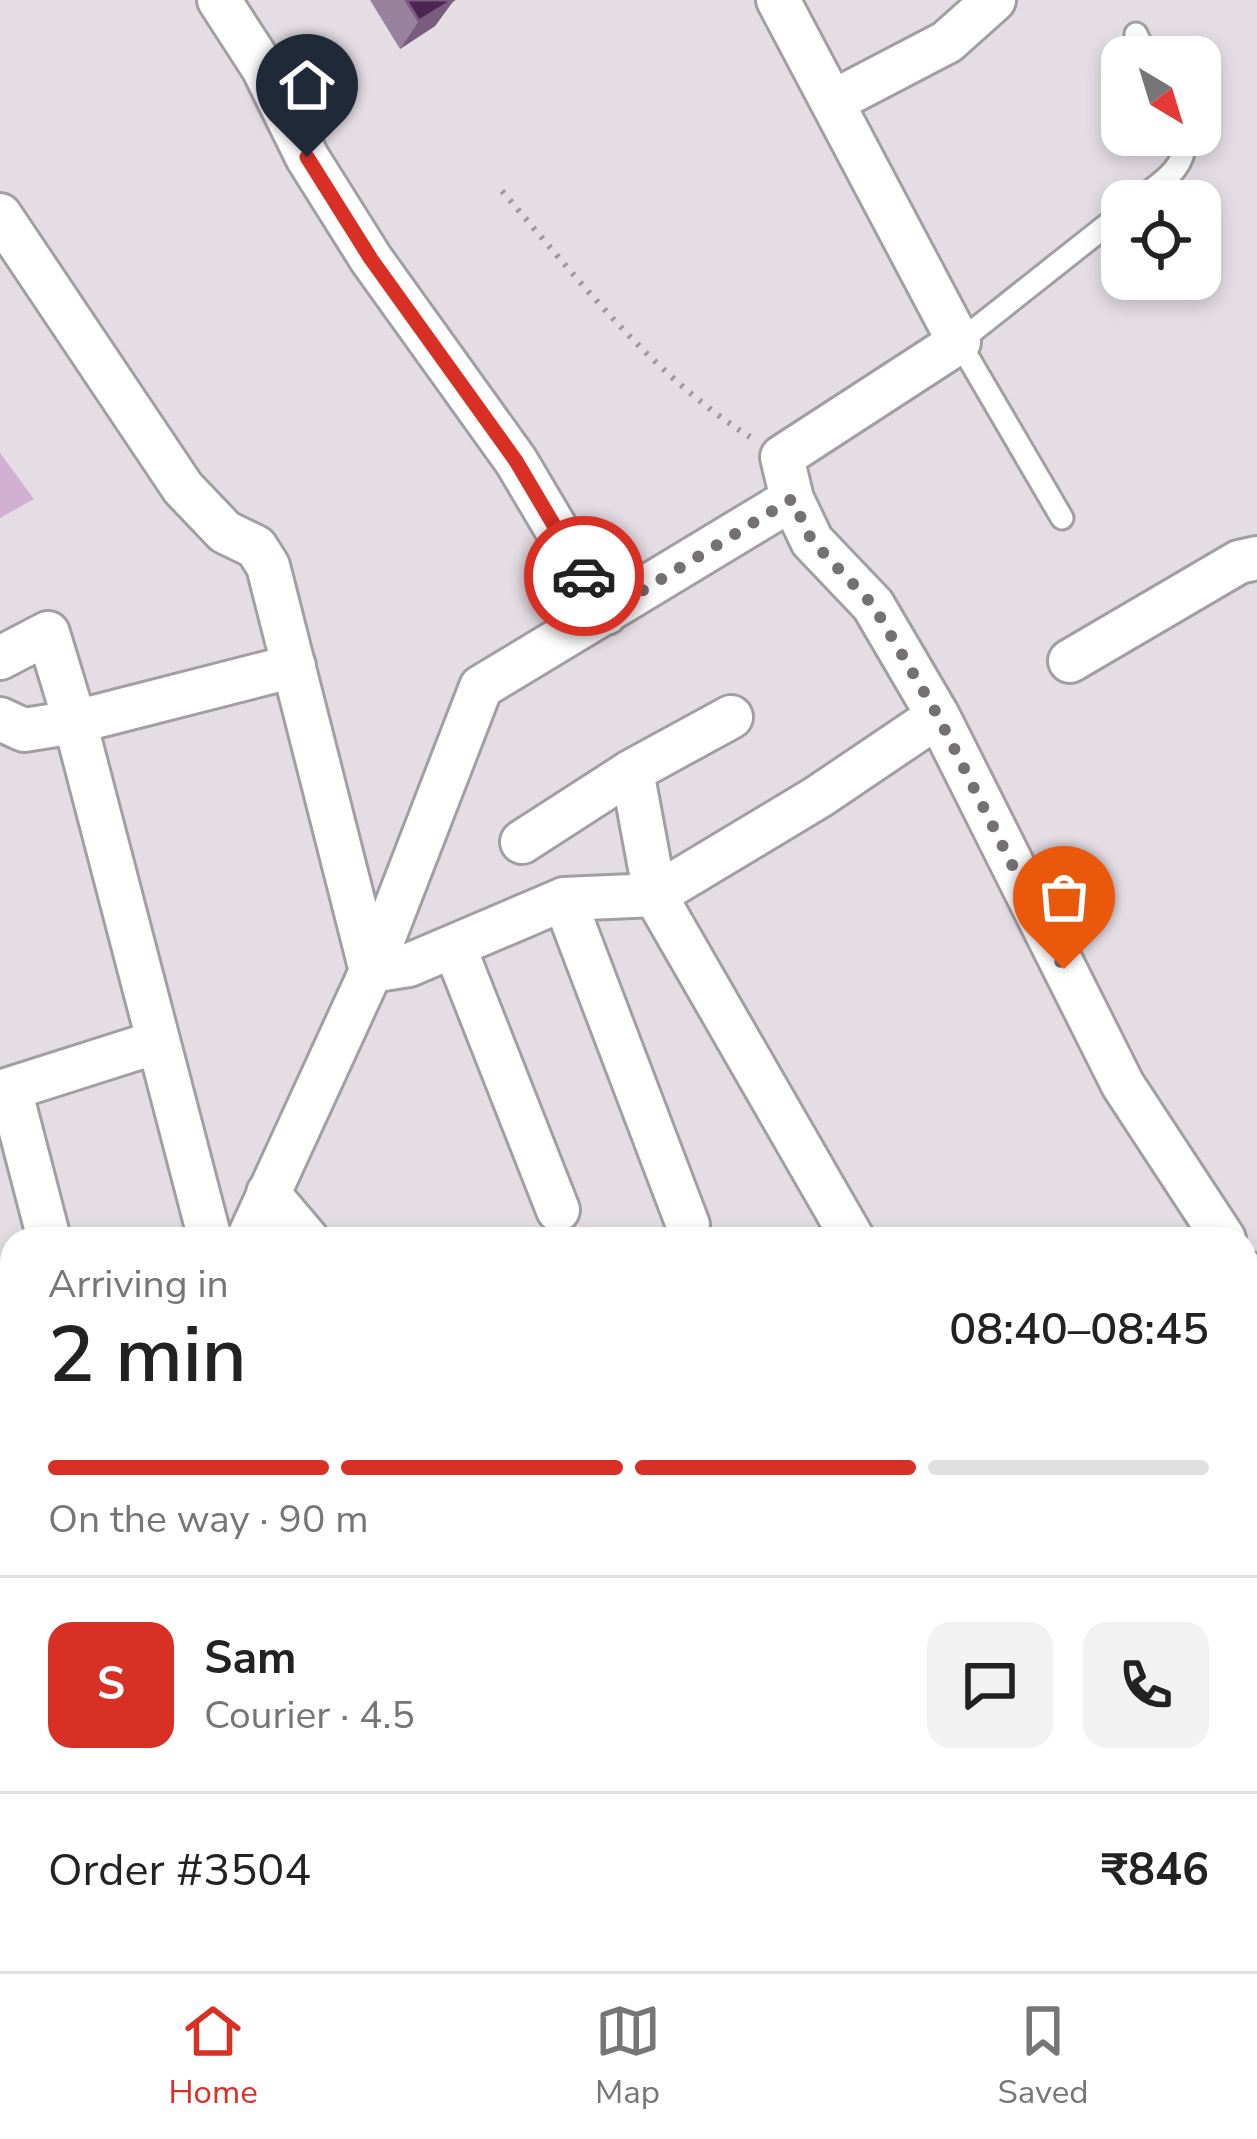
<!DOCTYPE html>
<html lang="en">
<head>
<meta charset="utf-8">
<style>
  body { margin:0; font-family:"Nunito Sans",sans-serif; background:#f2f2f2; color:#222; height:100vh; display:flex; flex-direction:column; font-size:45px; white-space:nowrap }
  * { box-sizing:border-box; margin:0 }
  p { font-size:39px; color:#767676 }
  .icon { flex:none; width:66px; height:66px; fill:none; stroke:currentColor; stroke-width:2; stroke-linecap:round; stroke-linejoin:round }
  .map { position:relative; flex:1; overflow:hidden }
  .drawer { position:absolute; left:0px; top:1227px; width:1257px; height:744px; display:flex; flex-direction:column; background:#fff; border-radius:36px 36px 0 0; box-shadow:0 6px 18px #0003 }
  .drawer>* { flex:none }
  .needle { width:78px; rotate:142deg }
  .buttons { position:absolute; left:1101px; top:36px; display:grid; gap:24px }
  .buttons a { display:grid; place-items:center; width:120px; height:120px; border-radius:24px; background:#fff; box-shadow:0 6px 18px #0003; font-size:60px }
  .pin { position:absolute; display:grid; place-items:center; width:102px; height:102px; color:#fff; margin:-123px -51px; border-radius:50% 50% 50% 0; rotate:-45deg; box-shadow:0 0 12px #0007 }
  .pin .icon { rotate:45deg }
  .courier { position:absolute; display:grid; place-items:center; width:120px; height:120px; margin:-60px; border:9px solid #d93025; border-radius:50%; background:#fff; color:#222; box-shadow:0 3px 15px #0007 }
  .head em { font-style:normal; font-weight:600 }
  .head div { display:flex; flex-direction:column-reverse }
  .head { display:flex; align-items:center; justify-content:space-between; height:204px; padding:0 48px }
  h1 { font-size:78px; font-weight:600; line-height:90px }
  .bar { display:grid; grid-template-columns:repeat(4,1fr); gap:18px 12px; align-content:center; height:144px; padding:0 48px }
  .bar i { height:15px; border-radius:9px; background:#e0e0e0 }
  .bar .on { background:#d93025 }
  .bar p { grid-column:span 4 }
  .line { display:flex; align-items:center; gap:30px; padding:0 48px; border-top:3px solid #e0e0e0 }
  .line div { flex:1 }
  .round { display:grid; place-items:center; flex:none; width:126px; height:126px; border-radius:24px; background:#f2f2f2 }
  .tabs { display:flex; justify-content:space-around; align-items:center; height:168px; border-top:3px solid #e0e0e0; background:#fff; font-size:33px; color:#767676 }
  .tabs a { display:grid; justify-items:center; gap:6px }
  .tabs .on { color:#d93025 }
  .map>svg:first-child { display:block }
  .green { fill:#d1b0d4 }
  .lines { fill:none; stroke-linecap:round; stroke-linejoin:round }
  .service-casing { stroke:#a39ea4; stroke-width:27 }
  .minor-casing { stroke:#a39ea4; stroke-width:48 }
  .path { stroke:#9d999d; stroke-width:6; stroke-dasharray:3 9; stroke-linecap:butt }
  .service { stroke:#fff; stroke-width:21 }
  .minor { stroke:#fff; stroke-width:42 }
  .wall { fill:#98819c }
  .shaded-wall { fill:#7a5c7e }
  .building { fill:#4d2453; stroke:#7a5c7e; stroke-width:3 }
  .done { stroke:#747074; stroke-width:12; stroke-dasharray:0 21.6 }
  .route { stroke:#d93025; stroke-width:15 }
</style>
</head>
<body>
<div class="map">
<svg width="1257" height="1971" viewBox="0 0 1257 1971">
  <rect width="100%" height="100%" fill="#e4dee4"/>
  <path class="green" d="M0,453L34,499L0,518Z"/>
  <g class="lines">
    <defs>
      <path id="service" d="M1136,34L1147,57
        M1137,201C1160,183 1189,168 1184,135
        M1062,518L959,342L1122,213"/>
      <path id="minor" d="M219,0L263,68L307,157L371,259L516,461L606,613
        M778,0L959,342L782,457L792,499L812,541L873,605L938,716L1123,1085L1224,1239
        M832,102L947,42L994,0
        M0,215L183,488L225,532L256,547L268,566L371,971
        M0,658L48,633L75,722L24,730L0,719
        M1070,661L1239,562L1257,558
        M632,771L655,895L818,797L938,716
        M522,842L632,771L731,717
        M564,899L688,1225
        M454,946L558,1210
        M371,971L409,965L564,899L655,895L853,1239
        M10,1089L49,1239
        M0,1092L157,1042
        M268,1193L307,1239
        M210,1239L75,722L294,666
        M248,1239L371,971L481,687L792,499
        M1245,1272L1257,1291
        M1245,1658L1257,1652
        M846,1959L852,1971
        M884,1971L896,1959"/>
    </defs>
    <use href="#service" class="service-casing"/>
    <use href="#minor" class="minor-casing"/>
    <path class="path" d="M502,191C578,279 651,374 750,437
      M999,1959L1011,1971"/>
    <use href="#service" class="service"/>
    <use href="#minor" class="minor"/>
  </g>
  <path class="wall" d="M370,0H454L435,26L400,49Z"/>
  <path class="shaded-wall" d="M454,0L435,26L400,49L419,21Z"/>
  <path class="building" d="M406,0H453L419,21Z
    M343,1959H475L482,1971H321Z"/>
  <g class="lines">
    <path class="done" d="M584,576L606,613L792,499L812,541L873,605L938,716L1064,969"/>
    <path class="route" d="M307,157L371,259L516,461L584,576"/>
  </g>
</svg>
<div class="buttons">
<a><svg class="needle" viewBox="-14 -14 28 28"><path d="M0-13l5 13h-10z" fill="#e53935"/><path d="M0 13l5-13h-10z" fill="#767676"/></svg></a>
<a><svg class="icon" aria-label="locate" viewBox="0 0 24 24"><circle cx="12" cy="12" r="6"/><path d="M12 2v4M12 18v4M2 12h4M18 12h4"/></svg></a>
</div>
<div class="pin" style="left:1064px;top:969px;background:#ea580c"><svg class="icon" aria-label="bag" viewBox="0 0 24 24"><path d="M5 8h14l-1 12H6zM9 8a3 3 0 0 1 6 0"/></svg></div>
<div class="pin" style="left:307px;top:157px;background:#1f2937"><svg class="icon" aria-label="home" viewBox="0 0 24 24"><path d="M3 11l9-7 9 7M6 9v11h12V9"/></svg></div>
<div class="courier" style="left:584px;top:576px"><svg class="icon" aria-label="car" viewBox="0 0 24 24"><path d="M5 17H2v-5l4-1 3-4h7l3 4 3 1v5h-3M9 17h6M6 11h13"/><circle cx="7" cy="17" r="2"/><circle cx="17" cy="17" r="2"/></svg></div>
<section class="drawer">
<div class="head"><div><h1>2 min</h1><p>Arriving in</p></div><em>08:40–08:45</em></div>
<div class="bar"><i class="on"></i><i class="on"></i><i class="on"></i><i></i><p>On the way · 90 m</p></div>
<div class="line" style="height:216px"><b class="round" style="background:#d93025;color:#fff">S</b><div><b>Sam</b><p>Courier · 4.5</p></div><a class="round"><svg class="icon" aria-label="chat" viewBox="0 0 24 24"><path d="M4 5h16v11H9l-5 4z"/></svg></a><a class="round"><svg class="icon" aria-label="phone" viewBox="0 0 24 24"><path d="M5 4h4l2 5-3 2q2 4 5 5l2-3 5 2v4C11 20 4 13 5 4z"/></svg></a></div>
<div class="line" style="height:156px"><div>Order #3504</div><b>₹846</b></div>
</section>
</div>
<nav class="tabs">
<a class="on"><svg class="icon" aria-label="home" viewBox="0 0 24 24"><path d="M3 11l9-7 9 7M6 9v11h12V9"/></svg>Home</a>
<a><svg class="icon" aria-label="map" viewBox="0 0 24 24"><path d="M3 6l6-2 6 2 6-2v14l-6 2-6-2-6 2zM9 4v14M15 6v14"/></svg>Map</a>
<a><svg class="icon" aria-label="saved" viewBox="0 0 24 24"><path d="M7 4h10v16l-5-4-5 4z"/></svg>Saved</a>
</nav>
</body>
</html>
